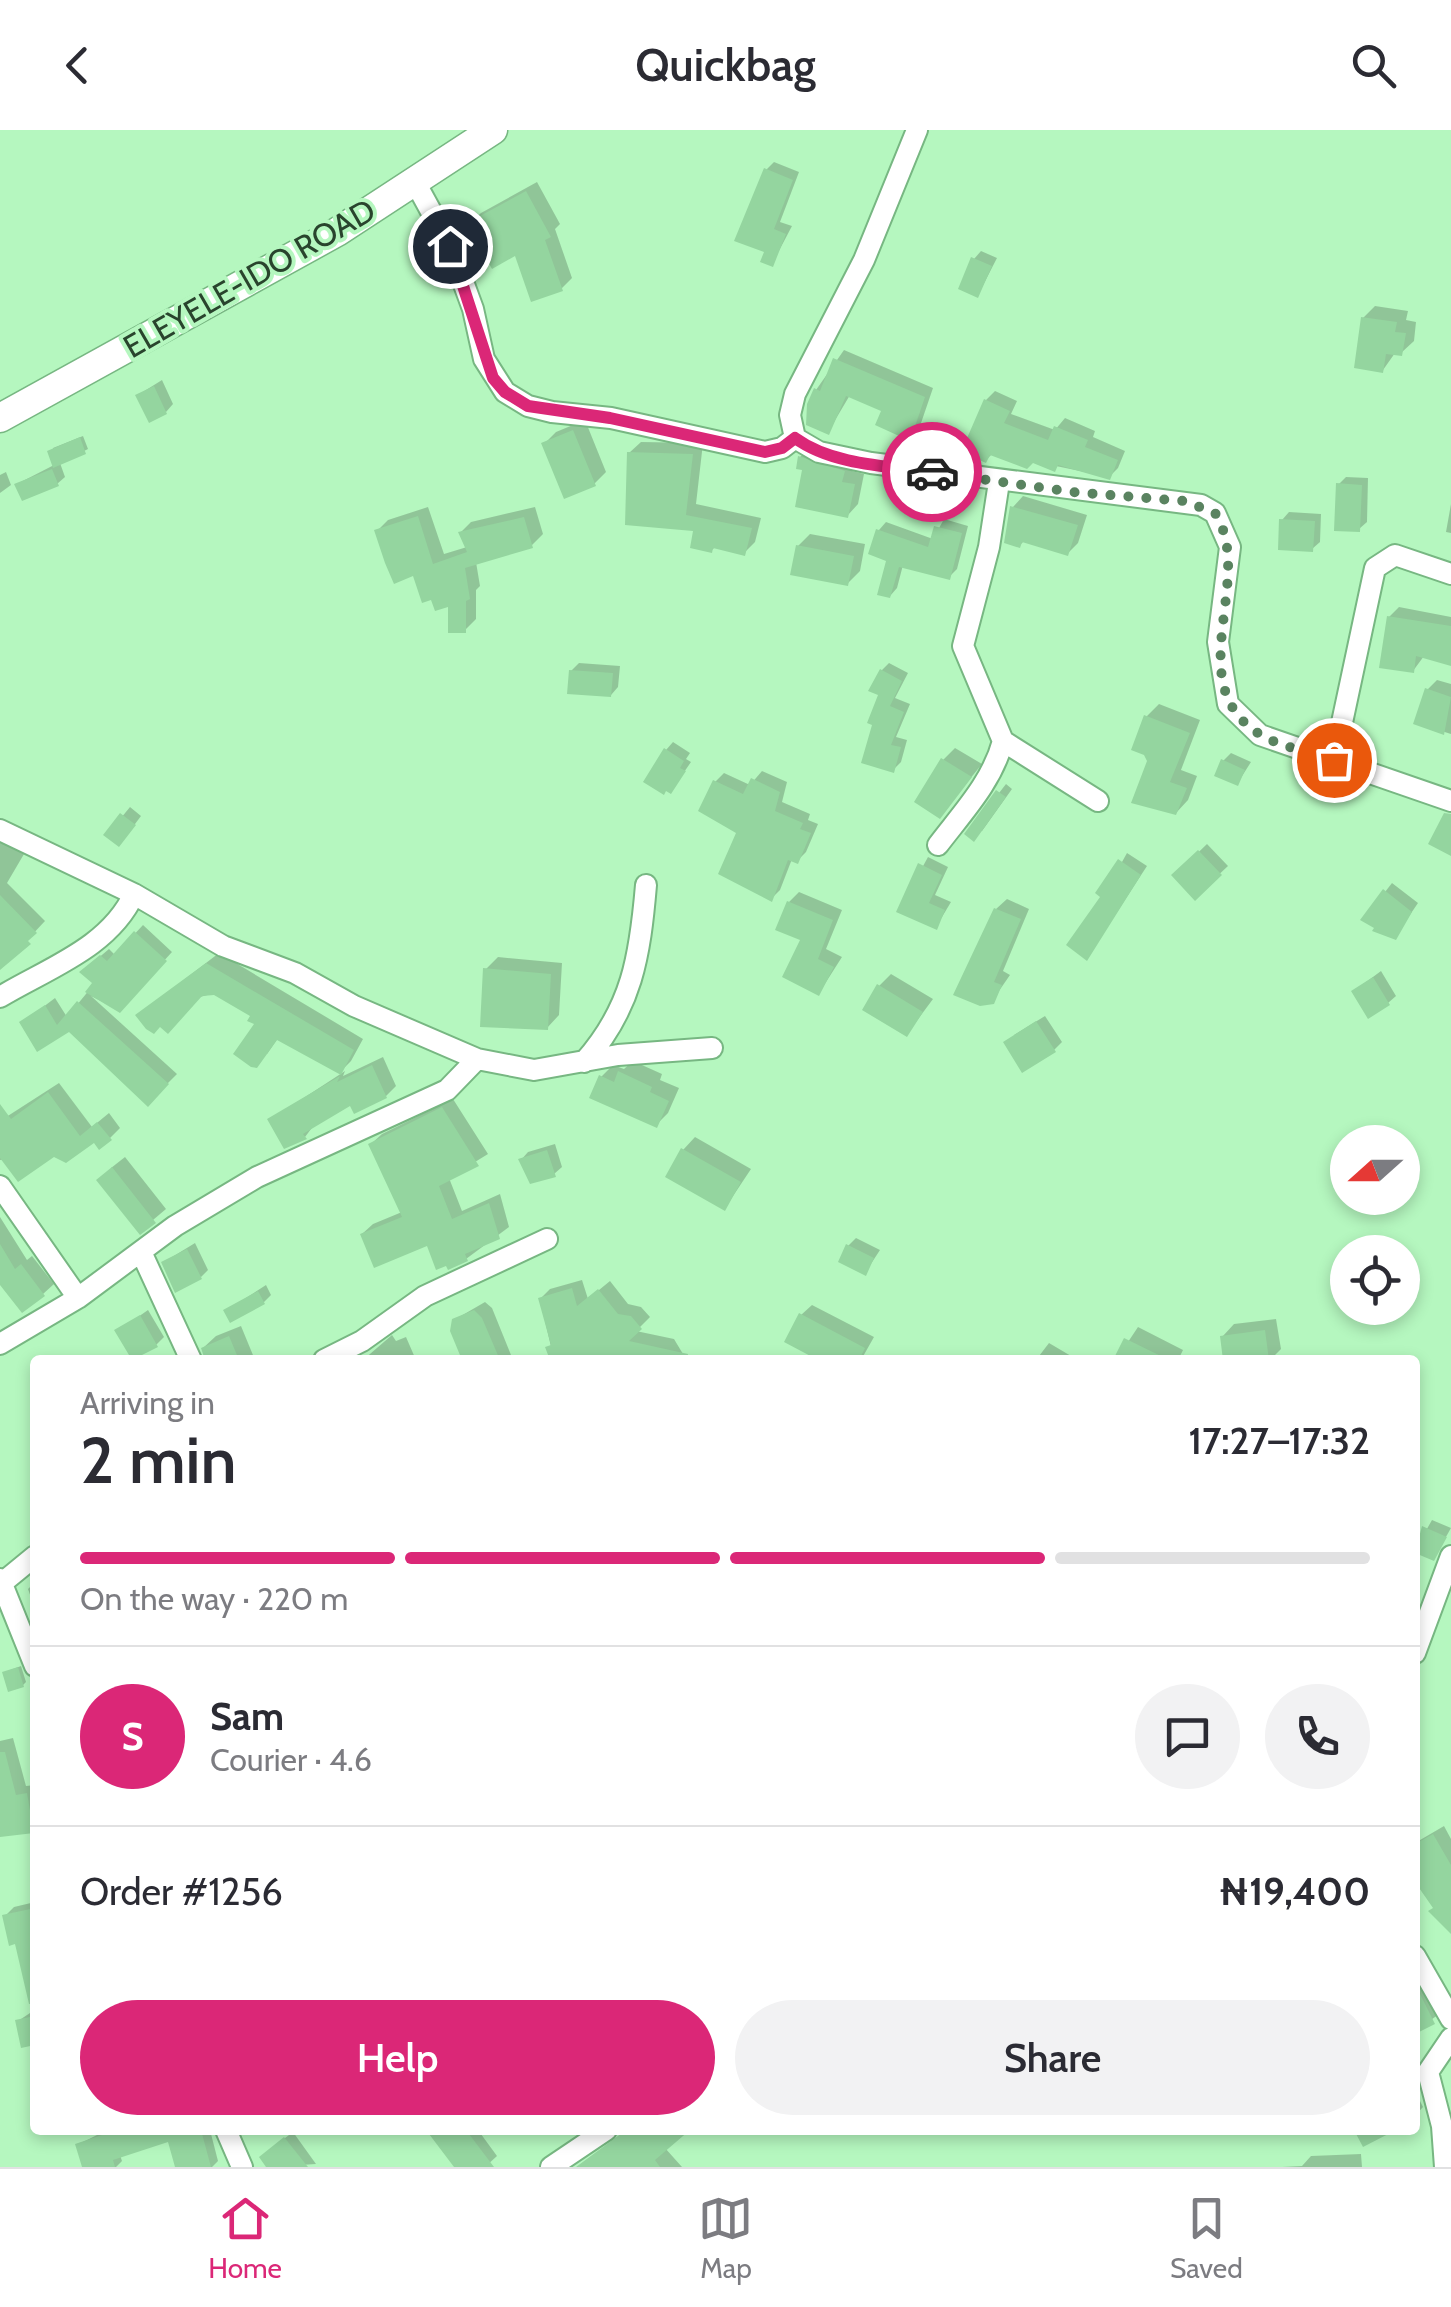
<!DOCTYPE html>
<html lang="en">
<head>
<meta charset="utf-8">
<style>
  body { margin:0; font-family:Cabin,sans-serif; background:#f2f2f3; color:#2b2b33; height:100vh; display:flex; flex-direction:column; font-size:38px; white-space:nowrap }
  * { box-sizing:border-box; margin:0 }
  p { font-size:32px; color:#7c7c81 }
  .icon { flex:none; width:55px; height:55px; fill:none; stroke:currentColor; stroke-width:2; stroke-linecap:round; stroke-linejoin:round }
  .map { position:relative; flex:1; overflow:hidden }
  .sheet { position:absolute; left:30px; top:1225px; width:1390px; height:780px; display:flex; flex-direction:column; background:#fff; border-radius:10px; box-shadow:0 5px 15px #0003 }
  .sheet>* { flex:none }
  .needle { width:65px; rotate:249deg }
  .controls { position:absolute; left:1330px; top:995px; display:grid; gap:20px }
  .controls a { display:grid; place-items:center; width:90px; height:90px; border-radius:50%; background:#fff; box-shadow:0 5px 15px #0003; font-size:50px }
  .pin { position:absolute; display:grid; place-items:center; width:85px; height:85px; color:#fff; margin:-42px; border:5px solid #fff; border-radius:50%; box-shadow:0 2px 10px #0007 }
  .courier { position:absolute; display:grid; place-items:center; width:100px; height:100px; margin:-50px; border:8px solid #db2777; border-radius:50%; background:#fff; color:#222; box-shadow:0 2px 12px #0007 }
  .head em { font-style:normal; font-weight:600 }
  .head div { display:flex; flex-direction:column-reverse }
  .head { display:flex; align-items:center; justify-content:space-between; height:170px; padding:0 50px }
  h1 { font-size:65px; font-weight:600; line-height:75px }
  .bar { display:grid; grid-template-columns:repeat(4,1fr); gap:15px 10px; align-content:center; height:120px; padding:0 50px }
  .bar i { height:12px; border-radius:8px; background:#e1e1e2 }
  .bar .on { background:#db2777 }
  .bar p { grid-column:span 4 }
  .line { display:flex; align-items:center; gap:25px; padding:0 50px; border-top:2px solid #e1e1e2 }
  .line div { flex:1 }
  .round { display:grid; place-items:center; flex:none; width:105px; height:105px; border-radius:52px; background:#f2f2f3 }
  .action { display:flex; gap:20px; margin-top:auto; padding:20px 50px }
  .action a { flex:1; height:115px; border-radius:60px; background:#db2777; color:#fff; font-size:40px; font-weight:600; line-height:115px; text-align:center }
  .action a+a { background:#f2f2f3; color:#2b2b33 }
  header { display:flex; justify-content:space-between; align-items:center; height:130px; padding:0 50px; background:#fff; font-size:45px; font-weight:600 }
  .tab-bar { display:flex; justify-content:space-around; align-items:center; height:140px; border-top:2px solid #e1e1e2; background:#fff; font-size:28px; color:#7c7c81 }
  .tab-bar a { display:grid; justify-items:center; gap:5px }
  .tab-bar .on { color:#db2777 }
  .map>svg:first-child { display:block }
  .shadow { fill:#0003 }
  .building { fill:#94d59f }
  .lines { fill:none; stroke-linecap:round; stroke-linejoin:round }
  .minor-casing { stroke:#77b782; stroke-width:24 }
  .secondary-casing { stroke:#77b782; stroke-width:31 }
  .minor { stroke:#fff; stroke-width:20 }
  .secondary { stroke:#fff; stroke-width:28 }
  .done { stroke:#5a8360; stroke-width:10; stroke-dasharray:0 18 }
  .route { stroke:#db2777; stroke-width:12 }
  .labels { text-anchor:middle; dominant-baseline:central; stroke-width:8; stroke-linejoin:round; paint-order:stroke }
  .street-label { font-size:32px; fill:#29442d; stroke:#b5f7bf }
</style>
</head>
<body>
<header><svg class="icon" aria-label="back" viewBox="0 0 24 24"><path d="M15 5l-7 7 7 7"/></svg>Quickbag<svg class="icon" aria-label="search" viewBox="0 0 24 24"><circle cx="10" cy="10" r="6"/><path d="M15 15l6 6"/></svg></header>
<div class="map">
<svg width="1451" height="2037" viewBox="0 0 1451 2037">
  <rect width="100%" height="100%" fill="#b5f7bf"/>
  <path class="shadow" d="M774,32L799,42L780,92L792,96L772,134L767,121L766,40Z
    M537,52L560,94L555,99L572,148L561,159L517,123L470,93L481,83Z
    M981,121L997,128L978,165L974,129Z
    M1375,176L1408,181L1406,190L1416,192L1414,211L1401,223H1395L1383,240L1363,188Z
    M844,220L933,258L919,299L910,308L885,280L850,265L828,302L816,260Z
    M162,250L173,274L166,282L138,265Z
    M995,261L1017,271L1011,284L1055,300L1065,288L1095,301L1093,307L1125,321L1118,338L1109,347L993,323L986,330V270Z
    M585,290L606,342L594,354L544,314L556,302Z
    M83,306L88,319L60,333L65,347L57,354H17L54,335L53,318Z
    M641,312L703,313L696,374L761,388L755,412L744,423L716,416L711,421L629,323Z
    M811,316L854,331L852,341L864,344L858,374L848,385L805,338L800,327Z
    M6,342L11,355L0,363V345Z
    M1346,347L1368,348L1367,392L1359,399L1338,355Z
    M1023,366L1087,385L1078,413L1067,424L1025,410L1020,415L1013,377Z
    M1451,374V403L1446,402Z
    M428,377L444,424L467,417L461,402L471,392L535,377L543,404L532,415L476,432L480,456L476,460V489L465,500L450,473L414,443L377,401L388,390Z
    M1289,382L1321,384L1320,412L1312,419L1282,390Z
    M944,389L968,396L957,439L949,447L903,435L897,458L890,466L889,429L871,423L879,400L886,392L933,409Z
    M810,404L865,414L860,441L848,453L798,416Z
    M1399,477L1451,487V534L1424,526L1413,541L1389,487Z
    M579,533L620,536L618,557L611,565L571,541Z
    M889,533L908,543L895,568L910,574L896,607L907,610L901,632L893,640L881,564L882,540Z
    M1437,550L1451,554V604L1416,593L1427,560Z
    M1159,574L1200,590L1181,640L1197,646L1188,670L1176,683L1150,631L1147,586Z
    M673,612L690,623L686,629L691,632L671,661L666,620Z
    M955,618L982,634L940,686L943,630Z
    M1231,623L1251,632L1237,654L1223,631Z
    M762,641L787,652L782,672L810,684L808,690L818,694L806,722L797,731L792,729L780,760L772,768L715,652L724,643L750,655Z
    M1006,654L1012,659L982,701L968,703Z
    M130,677L141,686L126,706L107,705Z
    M0,710L24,724L7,753L45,791L0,839Z
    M1207,714L1228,736L1195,767L1175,745Z
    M1127,723L1147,736L1087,828L1103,766Z
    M928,727L948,737L935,765L951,772L936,797L899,780Z
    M1392,753L1418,773L1395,807L1364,789Z
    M799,762L842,780L826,819L842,827L819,863L789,772Z
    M1007,769L1029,779L1003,841L1010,845L992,871L996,779Z
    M143,795L172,822L119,880L91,866L177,944L148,973L69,899L22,893L55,868L67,887L95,853L90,835L109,819L115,825Z
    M219,823L363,909L351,931L340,942L278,908L267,924L253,885L214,863L138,885Z
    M498,827L562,833L559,885L547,898L486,839Z
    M1381,841L1396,866L1388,873L1354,861Z
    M891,844L933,869L907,904L879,856Z
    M1045,886L1062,912L1054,920L1014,905Z
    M383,927L396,956L386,966L351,973L314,995L305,1007L270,990L345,941L343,946Z
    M633,931L662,944L660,950L679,958L668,983L656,995L601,947L613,935L624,939Z
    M59,953L92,997L109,983L120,998L110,1008L54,1024L0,1030V991Z
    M453,969L488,1024L449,1048L462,1081L500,1064L509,1097L466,1129L428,1113L362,1104L373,1094L402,1082L371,1014L382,1004Z
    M695,1007L751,1039L725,1078L683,1020Z
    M555,1014L562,1037L554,1044L521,1030L528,1022Z
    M125,1027L166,1079L140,1101L111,1038Z
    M0,1087L27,1130L32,1126L54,1154L43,1164L0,1151Z
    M856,1108L880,1120L865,1143L848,1116Z
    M195,1113L208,1140L201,1147L164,1132Z
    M582,1150L588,1169L610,1151L628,1174L641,1177L650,1187L636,1201L674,1209L683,1224L677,1230H554L540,1169L550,1159Z
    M266,1155L271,1165L264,1172L226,1181Z
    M485,1172L492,1178L513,1230H465L454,1190Z
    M812,1175L874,1207L861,1230H821L801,1185Z
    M148,1180L164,1207L156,1215L118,1201Z
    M1276,1189L1281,1219L1270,1230H1225L1222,1207L1234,1194Z
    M241,1196L255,1230H208L203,1218L216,1206Z
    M1138,1197L1183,1220L1178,1230H1116Z
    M392,1205L396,1211L406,1207L416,1230H363Z
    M1049,1213L1071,1226L1069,1230H1036Z
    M1432,1390L1451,1398L1434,1428L1415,1420Z
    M35,1452V1479L28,1459Z
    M21,1536L26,1552L23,1555L5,1542Z
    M13,1608L26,1656L35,1655V1699L0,1704V1611Z
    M1444,1696L1451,1709V1792L1415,1749V1713Z
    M35,1772V1912L18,1891L33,1881L17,1811L5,1786L14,1777Z
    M1415,1840L1445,1880L1415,1901Z
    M1415,1961L1423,1977L1415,1986Z
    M107,2000H210L218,2031L212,2037H177L170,2009L120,2025L122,2031L116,2037H85L77,2015Z
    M429,2000H478L497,2026L485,2037H457Z
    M627,2000H686L665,2018L682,2037H581Z
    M293,2002L316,2034L270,2037L269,2020Z
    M1361,2024L1362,2037H1282L1302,2036L1311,2026Z"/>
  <path class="building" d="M764,38L793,50L774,99L786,104L773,137L760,132L764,122L734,111Z
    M526,61L551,107L545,110L563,161L531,172L515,126L492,139L467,93Z
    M971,127L992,136L978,168L958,159Z
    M1361,187L1397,192L1395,202L1406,203L1402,226L1386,224L1383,243L1354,238Z
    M833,228L925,267L910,311L875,295L881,281L846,266L829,305L806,295L807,274L814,258L820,261Z
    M154,256L167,284L149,293L135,265Z
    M984,269L1010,281L1004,293L1048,310L1054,296L1088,310L1085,317L1118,330L1110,350L1058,335L1055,342L1033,333L1027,339L990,325L986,333L961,322Z
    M573,300L596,356L564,369L541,313Z
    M80,307L86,324L53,338L47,321Z
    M627,322L693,324L686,385L752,398L745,426L713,418L712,423L690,418L693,401L625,395Z
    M798,326L845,341L842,352L855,354L848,388L795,377L802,340L796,339Z
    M52,339L59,356L22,371L14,354Z
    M1336,353L1362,355L1360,402L1334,401Z
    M1010,376L1078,395L1068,426L1022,412L1020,418L1004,413Z
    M418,386L433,434L467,422L458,402L524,387L533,418L465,438L470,469L466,471V503H448V477L435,481L431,470L422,473L413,446L394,454L385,433L374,400Z
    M1279,389L1315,391L1313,422L1278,420Z
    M934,396L962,403L950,450L899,437L890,468L877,465L886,431L868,424L876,399L928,417Z
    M796,415L854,426L848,456L790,445Z
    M1387,486L1451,496V536L1416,526L1414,543L1379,538Z
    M880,539L902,551L890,576L904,582L891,615L901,617L894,643L861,633L872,595L867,593L878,565L868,561Z
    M569,540L613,543L611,567L567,564Z
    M1425,558L1451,567L1444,605L1413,594Z
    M1144,585L1190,603L1170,652L1187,658L1176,685L1131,673L1147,631L1144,625L1131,620Z
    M664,618L684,631L680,638L686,641L671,664L666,661L664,665L643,652Z
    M941,628L972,647L940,689L914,672Z
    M1221,629L1245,640L1238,656L1214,646Z
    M751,648L780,662L775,681L803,693L800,699L811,703L798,734L788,730L772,772L718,744L736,703L698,681L713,650L743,664Z
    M996,660L1006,667L974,712L964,704Z
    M120,683L136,695L119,717L103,705Z
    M1444,683L1451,684V726L1428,714Z
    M1198,720L1222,745L1195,771L1171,745Z
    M1118,729L1141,745L1087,831L1066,815L1100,767L1095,763Z
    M918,733L942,745L929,773L945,780L937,800L896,782Z
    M1383,759L1412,782L1396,810L1372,801L1374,798L1360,790Z
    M0,765L37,803L28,811L31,814L0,840Z
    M787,771L833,790L818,829L834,837L819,866L782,847L800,810L775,800Z
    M994,778L1021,789L994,852L1002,855L994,874L980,876L953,865Z
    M134,801L167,831L120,883L85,862L92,853L79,842L100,825L107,831Z
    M206,833L354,920L341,945L277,910L257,938L251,937L233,924L254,894L247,891L250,886L214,865L202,866L168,904L160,897L154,904L146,899L135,885Z
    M483,838L551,844L548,900L480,897Z
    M1373,847L1390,875L1368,889L1351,861Z
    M877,854L923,882L907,907L862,880Z
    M77,871L169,954L148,977L69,902L37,922L19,892L45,875L57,895Z
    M1036,891L1056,922L1022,943L1003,912Z
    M372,935L387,968L354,984L350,976L303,1004L307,1009L284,1019L267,989L340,946L337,952Z
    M618,941L652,957L650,962L669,971L657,998L589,968L599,945L614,952Z
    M48,962L80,1006L97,992L112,1010L99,1020L94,1013L66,1033L54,1027L18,1052L0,1028V974L11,989Z
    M442,977L479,1036L439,1056L452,1089L489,1073L500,1109L465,1124L468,1131L448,1140L446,1136L436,1140L427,1116L374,1138L360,1104L402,1087L368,1014Z
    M681,1018L741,1052L725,1081L665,1047Z
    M547,1020L556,1047L530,1054L518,1029Z
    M112,1037L156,1093L140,1105L96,1050Z
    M0,1114L15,1139L21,1134L45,1166L22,1183L0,1155Z
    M846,1114L874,1128L866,1146L838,1132Z
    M187,1119L202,1149L175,1163L161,1132Z
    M572,1158L577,1176L598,1159L618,1184L631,1186L642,1199L629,1211L688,1224L687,1230H550L545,1217L551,1215L538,1168Z
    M258,1161L265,1174L230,1193L223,1180Z
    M474,1180L482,1188L500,1230H462L450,1201L452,1189Z
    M799,1183L865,1218L859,1230H818L784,1212Z
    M140,1185L158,1217L132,1230L114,1200Z
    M1265,1200L1269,1230H1223L1220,1206Z
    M229,1206L239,1230H205L201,1218Z
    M1124,1208L1169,1230H1113Z
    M1422,1396L1447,1407L1434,1431L1415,1423Z
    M18,1537L24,1557L8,1562L2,1542Z
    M0,1622H5L16,1665L27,1663L34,1703L0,1707Z
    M1433,1704L1451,1735V1804L1428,1781L1433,1778L1415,1752V1714Z
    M35,1778V1874H29L15,1814L9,1816L2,1785Z
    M1415,1854L1435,1894L1415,1904Z
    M35,1886V1915L21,1918L15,1890Z
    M117,2000H201L211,2037H175L168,2012L113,2030L115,2037H82L75,2014Z
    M426,2000H466L494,2037H454Z
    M626,2000H690L655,2030L660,2037H576Z
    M1354,2000H1396L1363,2017Z
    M284,2007L308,2037H266L259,2027Z"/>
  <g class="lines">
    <defs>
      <path id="minor" d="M917,0L864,130L795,264L790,285L795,308L819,322L871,333L1201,375L1215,383L1230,417L1218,512L1228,574L1260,605L1451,671
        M415,52L450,116L473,179L484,229L505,262L528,276L552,282L611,288L765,322L782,318L795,308
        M999,352L989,417L963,516L1003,611L1098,671
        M1334,630L1375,438L1395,425L1451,444
        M0,700L134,764C109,818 48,838 0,867
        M938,715C963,682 992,652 1003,611
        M134,764L223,816L295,843L354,876L477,929L534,940L618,925L712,918
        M584,932C632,878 640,826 646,755
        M0,1056L78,1168
        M142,1124L191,1230
        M0,1214L78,1168L175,1096L257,1047L447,960L477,929
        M324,1230L362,1211L425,1166L547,1109
        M0,1449L35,1536
        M2,1453L35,1426
        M1415,1523L1451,1426
        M1415,1826L1451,1889
        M226,2000L242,2037
        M551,2037L606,2000
        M1445,2037L1442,1996L1428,1942L1451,1908"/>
      <path id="secondary" d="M0,288L337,102L493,0"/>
    </defs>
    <use href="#minor" class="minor-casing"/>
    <use href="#secondary" class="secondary-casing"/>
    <use href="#minor" class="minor"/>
    <use href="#secondary" class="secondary"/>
  </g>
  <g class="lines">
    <path class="done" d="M932,342L1072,362L1184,371L1215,383C1257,449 1177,554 1261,605C1281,617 1311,622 1334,630"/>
    <path class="route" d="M450,116L493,248L505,262L528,276L610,288L765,322L782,318L795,308C832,335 887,336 932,342"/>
  </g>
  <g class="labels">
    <g class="street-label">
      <text transform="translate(249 148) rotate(-30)">ELEYELE-IDO ROAD</text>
    </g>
  </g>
</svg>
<div class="controls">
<a><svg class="needle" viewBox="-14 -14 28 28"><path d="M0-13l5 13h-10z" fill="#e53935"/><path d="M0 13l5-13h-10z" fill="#7c7c81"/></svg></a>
<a><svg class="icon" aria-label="locate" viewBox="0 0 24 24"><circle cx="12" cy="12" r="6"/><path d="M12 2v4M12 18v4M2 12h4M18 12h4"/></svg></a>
</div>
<div class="pin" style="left:1334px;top:630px;background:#ea580c"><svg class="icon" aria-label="bag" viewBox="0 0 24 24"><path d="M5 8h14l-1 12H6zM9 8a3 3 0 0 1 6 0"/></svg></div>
<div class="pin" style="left:450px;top:116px;background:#1f2937"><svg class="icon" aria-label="home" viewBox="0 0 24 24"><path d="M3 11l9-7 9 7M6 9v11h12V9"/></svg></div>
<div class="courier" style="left:932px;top:342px"><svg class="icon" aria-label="car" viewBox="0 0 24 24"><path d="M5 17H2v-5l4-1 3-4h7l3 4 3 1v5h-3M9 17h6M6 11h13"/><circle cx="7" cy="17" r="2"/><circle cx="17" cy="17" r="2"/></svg></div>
<section class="sheet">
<div class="head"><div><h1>2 min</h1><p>Arriving in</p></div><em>17:27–17:32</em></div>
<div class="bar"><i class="on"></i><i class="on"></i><i class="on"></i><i></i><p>On the way · 220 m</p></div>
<div class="line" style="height:180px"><b class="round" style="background:#db2777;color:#fff">S</b><div><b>Sam</b><p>Courier · 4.6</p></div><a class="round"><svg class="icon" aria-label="chat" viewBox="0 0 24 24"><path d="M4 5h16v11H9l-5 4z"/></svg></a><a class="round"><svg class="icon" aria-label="phone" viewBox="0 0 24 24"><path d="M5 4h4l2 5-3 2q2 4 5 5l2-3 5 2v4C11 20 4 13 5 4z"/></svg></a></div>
<div class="line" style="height:130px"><div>Order #1256</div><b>₦19,400</b></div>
<div class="action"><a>Help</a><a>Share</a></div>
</section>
</div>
<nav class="tab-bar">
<a class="on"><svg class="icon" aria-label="home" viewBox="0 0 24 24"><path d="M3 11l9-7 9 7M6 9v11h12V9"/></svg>Home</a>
<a><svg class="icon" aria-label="map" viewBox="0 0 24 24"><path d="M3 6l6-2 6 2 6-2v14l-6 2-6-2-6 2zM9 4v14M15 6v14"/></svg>Map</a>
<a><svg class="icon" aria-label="saved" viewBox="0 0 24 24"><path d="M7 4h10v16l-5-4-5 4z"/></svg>Saved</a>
</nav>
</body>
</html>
